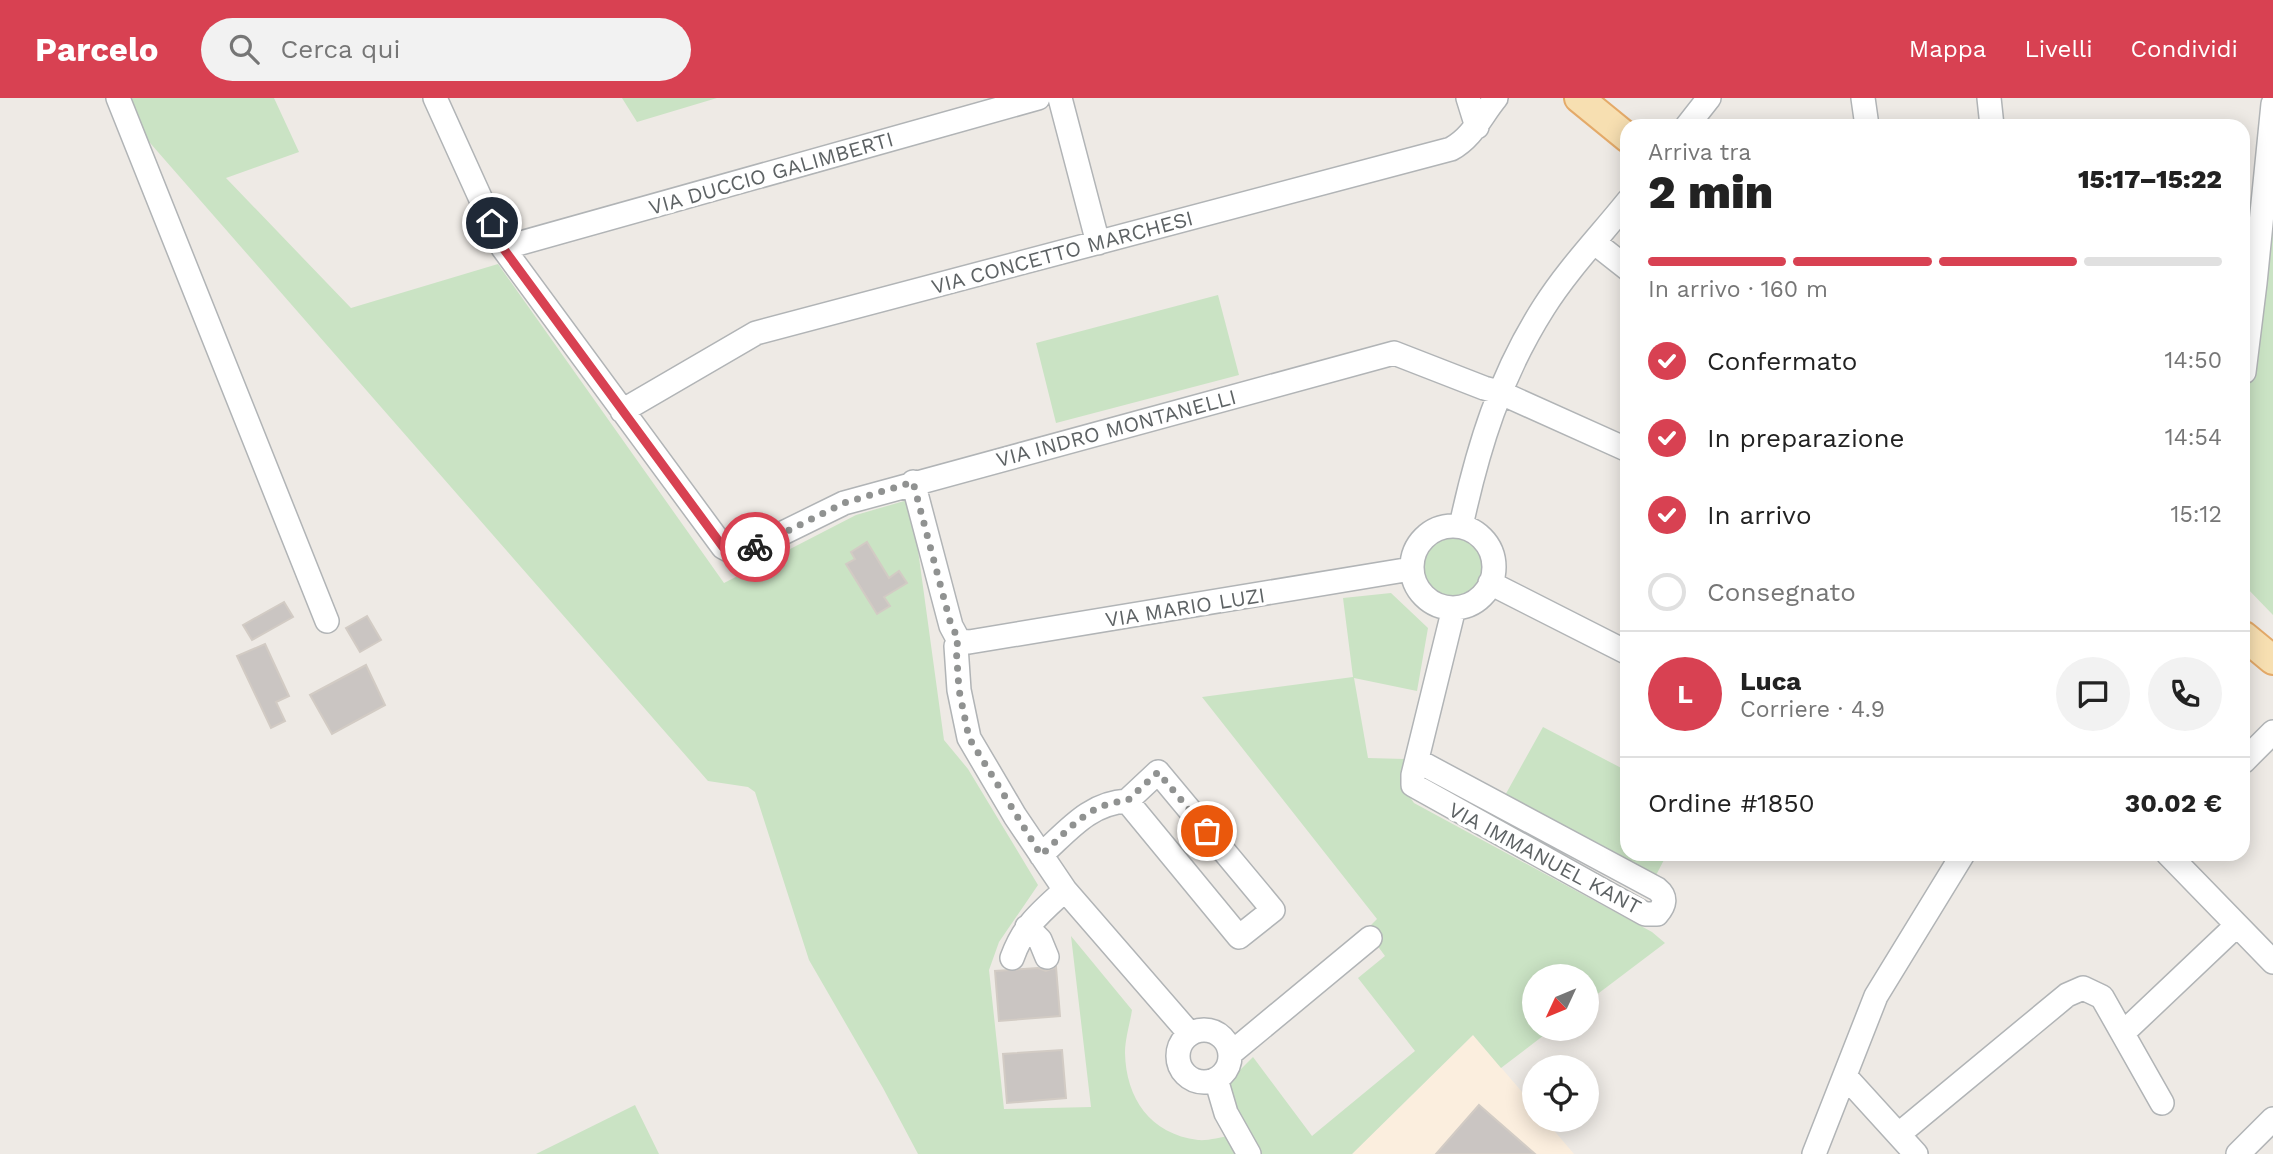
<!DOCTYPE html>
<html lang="it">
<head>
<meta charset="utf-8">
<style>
  body { margin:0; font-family:"Work Sans",sans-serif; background:#f2f2f2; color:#222; height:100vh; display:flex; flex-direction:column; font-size:26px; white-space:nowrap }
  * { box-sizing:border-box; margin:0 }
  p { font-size:23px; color:#767676 }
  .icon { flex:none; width:38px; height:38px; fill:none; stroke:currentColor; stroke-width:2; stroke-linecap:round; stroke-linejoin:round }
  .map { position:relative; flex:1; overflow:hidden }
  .panel { position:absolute; left:1620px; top:21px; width:630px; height:742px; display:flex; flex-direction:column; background:#fff; border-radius:21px; box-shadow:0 4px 18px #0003 }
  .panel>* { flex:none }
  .needle { width:46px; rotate:226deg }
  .tools { position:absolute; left:1522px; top:866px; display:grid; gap:14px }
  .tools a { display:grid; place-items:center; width:77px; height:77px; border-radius:50%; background:#fff; box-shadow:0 4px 18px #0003; font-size:35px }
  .pin { position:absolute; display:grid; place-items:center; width:60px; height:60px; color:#fff; margin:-30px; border:4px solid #fff; border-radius:50%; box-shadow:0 2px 7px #0007 }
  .courier { position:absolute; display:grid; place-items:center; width:70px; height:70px; margin:-35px; border:5px solid #d84152; border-radius:50%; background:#fff; color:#222; box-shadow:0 2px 9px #0007 }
  .summary em { font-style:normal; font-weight:800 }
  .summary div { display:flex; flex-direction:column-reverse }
  .summary { display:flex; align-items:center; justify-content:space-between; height:119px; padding:0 28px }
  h1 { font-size:46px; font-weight:800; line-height:52px }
  .bar { display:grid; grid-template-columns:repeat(4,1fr); gap:10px 7px; align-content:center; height:84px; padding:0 28px }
  .bar i { height:9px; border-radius:5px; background:#e0e0e0 }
  .bar .current { background:#d84152 }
  .bar p { grid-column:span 4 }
  .line { display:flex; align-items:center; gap:18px; padding:0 28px; border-top:2px solid #e0e0e0 }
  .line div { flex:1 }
  .round { display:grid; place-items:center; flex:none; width:74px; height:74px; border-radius:37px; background:#f2f2f2 }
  ol { padding:0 28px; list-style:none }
  li { display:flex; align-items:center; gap:21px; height:77px }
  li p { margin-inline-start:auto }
  li .icon { padding:7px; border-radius:50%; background:#d84152; color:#fff; stroke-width:4 }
  li:last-child { color:#767676 }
  li i { width:38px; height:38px; border:4px solid #e0e0e0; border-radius:50% }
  header { display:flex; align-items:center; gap:42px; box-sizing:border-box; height:98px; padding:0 35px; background:#d84152; color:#fff }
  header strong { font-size:33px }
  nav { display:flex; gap:38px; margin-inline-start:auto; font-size:24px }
  .search { width:490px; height:63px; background:#f2f2f2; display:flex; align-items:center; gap:18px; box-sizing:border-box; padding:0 24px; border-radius:38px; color:#767676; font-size:26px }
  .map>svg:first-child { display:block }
  .commercial { fill:#fbeede }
  .green { fill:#cae3c4 }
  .building { fill:#cac5c2; stroke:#d2cbc4; stroke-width:2 }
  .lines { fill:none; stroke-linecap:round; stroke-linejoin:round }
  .minor-casing { stroke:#b1b4b6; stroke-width:26 }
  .major-casing { stroke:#e4aa69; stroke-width:32 }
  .minor { stroke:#fff; stroke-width:23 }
  .major { stroke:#f7dfb1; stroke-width:28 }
  .done { stroke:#909291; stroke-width:7; stroke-dasharray:0 12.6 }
  .route { stroke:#d84152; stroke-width:9 }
  .labels { text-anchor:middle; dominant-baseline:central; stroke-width:7; stroke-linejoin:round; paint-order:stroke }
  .street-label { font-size:21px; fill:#5d6264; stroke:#fff }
</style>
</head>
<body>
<header>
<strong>Parcelo</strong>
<div class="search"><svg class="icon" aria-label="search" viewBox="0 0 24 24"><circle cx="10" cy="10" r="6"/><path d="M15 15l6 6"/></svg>Cerca qui</div>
<nav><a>Mappa</a><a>Livelli</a><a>Condividi</a></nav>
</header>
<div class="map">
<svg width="2273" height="1056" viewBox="0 0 2273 1056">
  <rect width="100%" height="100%" fill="#eeeae5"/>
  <path class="commercial" d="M1473,937L1535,1009V1022H1545L1574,1056H1352Z"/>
  <path class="green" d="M126,0H274L299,54L226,80L351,210L498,166L724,485L856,417L911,401L944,642L968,671L1038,787L999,844L989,872L1004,1011L1091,1009L1071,838L1132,912C1130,925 1125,941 1125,955C1126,1000 1150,1036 1198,1042C1208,1043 1220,1039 1230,1038L1212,995L1229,983L1253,959L1312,1038L1415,953L1358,880L1385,858L1366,832L1377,821L1202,599L1353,579L1343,500L1391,495L1428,530L1417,593L1354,580L1368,660L1405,661L1404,691L1414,705L1652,834L1665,845L1587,904V878H1535V931H1552L1501,970L1473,937L1352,1056H918L883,990L809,862L755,694L748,689L708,683L137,30Z
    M622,0H717L637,24Z
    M2273,127V517L2244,487V324Z
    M1218,197L1239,277L1056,325L1036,245Z
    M1416 468a35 35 0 1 1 70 0a35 35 0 1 1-70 0Z
    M1543,629L1627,673L1628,756H1667L1653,783L1503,701Z
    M635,1007L659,1056H536Z"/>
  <path class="building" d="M867,444L889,480L899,473L907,485L884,499L890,508L877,516L846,466L855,461L851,454Z
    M284,504L293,519L252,542L243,527Z
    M367,518L381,542L360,554L346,530Z
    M265,546L289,598L276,604L285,623L271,630L237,558Z
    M366,567L385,607L332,636L310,597Z
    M1056,869L1060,918L999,923L995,873L1038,870L1046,873Z
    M1062,952L1066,1000L1007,1005L1003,956Z
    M1479,1007L1535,1056H1436Z"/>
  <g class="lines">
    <defs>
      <path id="minor" d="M118,0L327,523
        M435,0L503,150L723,449L738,457L844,405L1394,255L1484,290L1499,294L1628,352
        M1060,0L1098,145
        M1468,0L1477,29
        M1863,0L1867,28
        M1989,0L1992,28
        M1687,28L1709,0
        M1595,145L1628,171
        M503,150L1038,0
        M2244,274L2255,185L2273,6
        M622,313L756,235L1451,51C1473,39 1481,18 1496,0
        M913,384L951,528L959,543L956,548L959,592L969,640L1015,718L1065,792L1190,936
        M1461,428C1478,349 1500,278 1544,209C1568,171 1600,138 1628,103
        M1412 469a41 41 0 1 1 82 0a41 41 0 1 1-82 0Z
        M1490,485L1628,555
        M959,543L969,544L1411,471
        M1418,663L1657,791C1667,799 1665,807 1657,816H1645L1413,687V677L1454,510
        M2244,663L2273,634
        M2168,756L2273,864
        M1041,757C1068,733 1089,705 1127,703L1158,674L1273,812L1239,839L1127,703
        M1027,829L1040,842L1047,859
        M1012,860C1024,827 1040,815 1065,792
        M1178 958a26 26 0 1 1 52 0a26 26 0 1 1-52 0Z
        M2123,935L2237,827
        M1230,956L1370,840
        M1845,978L1916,1056
        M1216,981L1226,1015L1249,1056
        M1899,1036L2067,897L2083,890L2102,899L2162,1005
        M1814,1056L1876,898L1963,756
        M2238,1056L2273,1021"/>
      <path id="major" d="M1579,0L1628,40
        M2244,538L2273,562"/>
    </defs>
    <use href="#minor" class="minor-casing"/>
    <use href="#major" class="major-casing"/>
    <use href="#minor" class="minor"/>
    <use href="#major" class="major"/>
  </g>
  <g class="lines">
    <path class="done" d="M755,449L844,405L913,384L951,527L959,542L956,548L959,592L969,640L1041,757C1068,733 1089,704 1127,703L1158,674L1207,733"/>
    <path class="route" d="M492,125L503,150L723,449L738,457L755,449"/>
  </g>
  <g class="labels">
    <g class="street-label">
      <text transform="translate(771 75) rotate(-16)">VIA DUCCIO GALIMBERTI</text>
      <text transform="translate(1062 154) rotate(-15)">VIA CONCETTO MARCHESI</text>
      <text transform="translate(1116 330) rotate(-15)">VIA INDRO MONTANELLI</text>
      <text transform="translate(1185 509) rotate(-9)">VIA MARIO LUZI</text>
      <text transform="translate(1545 760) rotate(28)">VIA IMMANUEL KANT</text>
    </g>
  </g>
</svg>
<div class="tools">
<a><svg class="needle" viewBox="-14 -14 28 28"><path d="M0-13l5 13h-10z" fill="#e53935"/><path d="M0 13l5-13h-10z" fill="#767676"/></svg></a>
<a><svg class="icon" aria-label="locate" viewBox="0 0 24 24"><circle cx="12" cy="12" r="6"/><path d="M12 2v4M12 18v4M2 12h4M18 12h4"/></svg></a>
</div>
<div class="pin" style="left:1207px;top:733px;background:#ea580c"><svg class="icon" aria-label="bag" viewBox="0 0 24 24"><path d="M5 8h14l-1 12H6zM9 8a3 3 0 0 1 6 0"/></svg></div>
<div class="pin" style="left:492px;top:125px;background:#1f2937"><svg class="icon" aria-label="home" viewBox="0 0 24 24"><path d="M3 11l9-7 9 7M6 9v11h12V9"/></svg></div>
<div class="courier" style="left:755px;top:449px"><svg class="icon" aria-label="bike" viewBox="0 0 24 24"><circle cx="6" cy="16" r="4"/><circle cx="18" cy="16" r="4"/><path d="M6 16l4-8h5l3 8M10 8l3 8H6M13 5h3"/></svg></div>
<section class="panel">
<div class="summary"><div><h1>2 min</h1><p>Arriva tra</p></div><em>15:17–15:22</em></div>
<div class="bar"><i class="current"></i><i class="current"></i><i class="current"></i><i></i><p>In arrivo · 160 m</p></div>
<ol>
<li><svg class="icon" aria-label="check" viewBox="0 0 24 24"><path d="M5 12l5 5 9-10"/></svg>Confermato<p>14:50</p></li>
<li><svg class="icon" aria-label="check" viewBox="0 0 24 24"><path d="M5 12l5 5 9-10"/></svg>In preparazione<p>14:54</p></li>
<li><svg class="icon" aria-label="check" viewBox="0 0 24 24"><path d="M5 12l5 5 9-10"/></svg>In arrivo<p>15:12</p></li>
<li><i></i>Consegnato</li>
</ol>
<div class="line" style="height:126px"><b class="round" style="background:#d84152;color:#fff">L</b><div><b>Luca</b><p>Corriere · 4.9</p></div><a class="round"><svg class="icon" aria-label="chat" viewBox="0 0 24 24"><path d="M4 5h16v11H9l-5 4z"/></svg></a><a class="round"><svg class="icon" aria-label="phone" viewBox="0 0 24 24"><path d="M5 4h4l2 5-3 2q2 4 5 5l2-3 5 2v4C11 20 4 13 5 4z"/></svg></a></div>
<div class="line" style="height:91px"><div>Ordine #1850</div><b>30.02 €</b></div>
</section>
</div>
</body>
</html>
